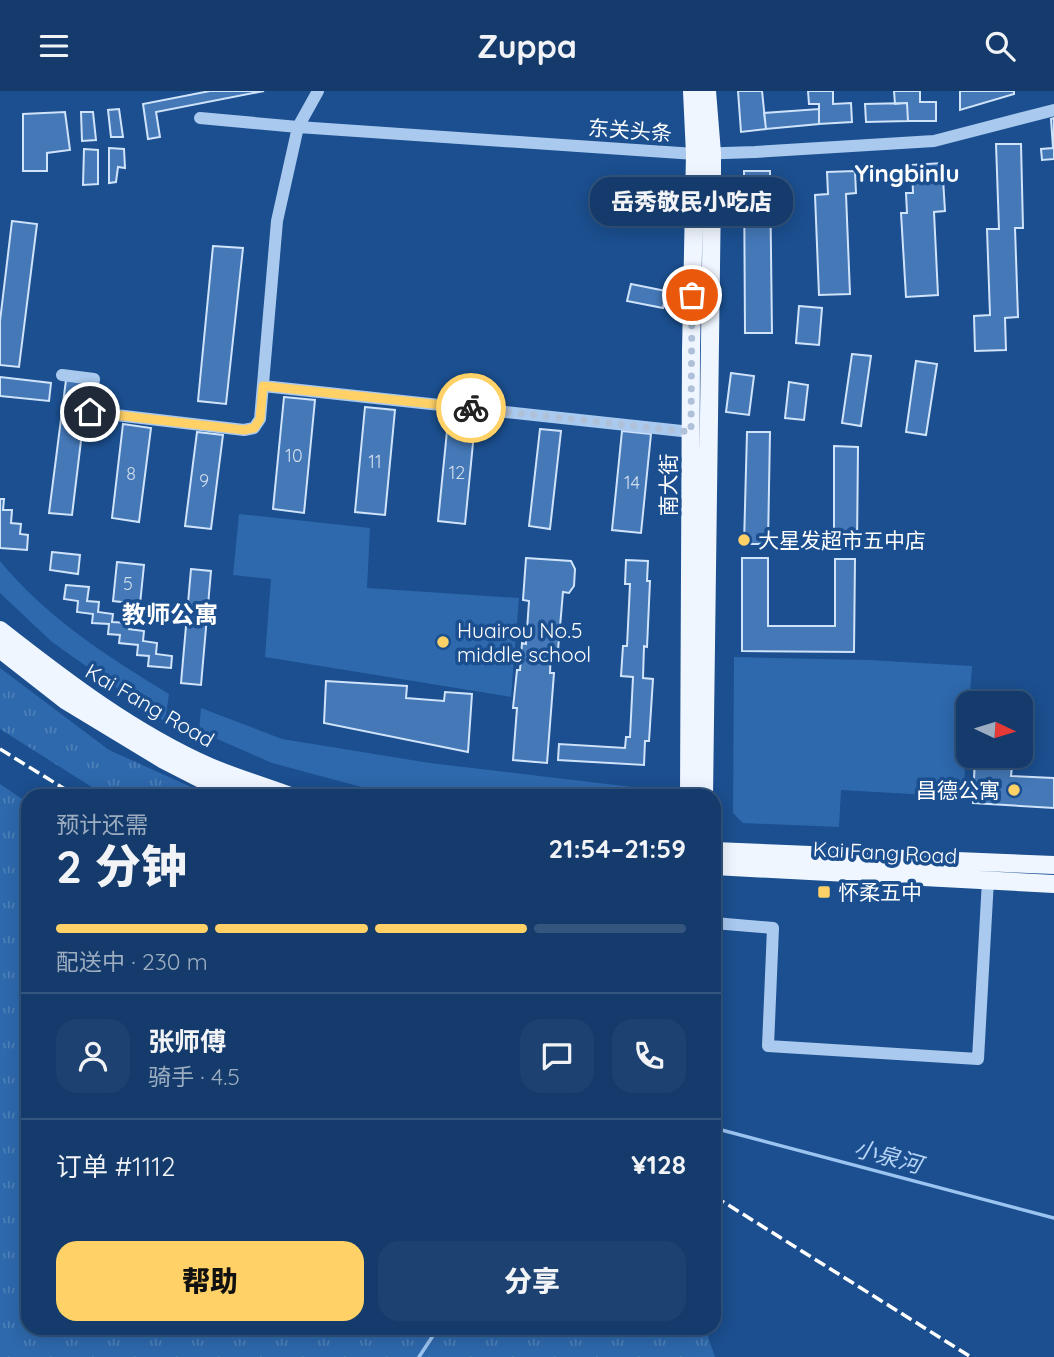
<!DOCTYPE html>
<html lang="zh">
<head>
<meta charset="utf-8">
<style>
  body { margin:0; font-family:Quicksand,"Noto Sans SC",sans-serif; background:#1d4271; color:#f1f3f6; height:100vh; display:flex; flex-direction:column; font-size:26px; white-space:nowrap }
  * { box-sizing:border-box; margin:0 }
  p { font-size:23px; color:#9dadc1 }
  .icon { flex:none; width:38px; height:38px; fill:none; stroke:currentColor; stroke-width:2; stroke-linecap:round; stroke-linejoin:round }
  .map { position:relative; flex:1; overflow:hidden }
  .side { position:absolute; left:21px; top:698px; width:700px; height:546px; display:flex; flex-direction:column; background:#143b6b; border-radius:21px; box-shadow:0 4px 18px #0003,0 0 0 2px #33557e }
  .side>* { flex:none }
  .needle { width:46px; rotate:94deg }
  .buttons { position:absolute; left:956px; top:600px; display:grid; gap:14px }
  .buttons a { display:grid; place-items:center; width:77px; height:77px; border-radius:14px; background:#143b6b; box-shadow:0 4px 18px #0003,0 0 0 2px #33557e; font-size:35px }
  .pin { position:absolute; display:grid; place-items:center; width:60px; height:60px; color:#fff; margin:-30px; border:4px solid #fff; border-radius:50%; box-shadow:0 2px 7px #0007 }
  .courier { position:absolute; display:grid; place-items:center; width:70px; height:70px; margin:-35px; border:5px solid #ffd166; border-radius:50%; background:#fff; color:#222; box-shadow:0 2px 9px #0007 }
  .bubble { position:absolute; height:49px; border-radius:21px; background:#143b6b; box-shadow:0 4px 18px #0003,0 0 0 2px #33557e; font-size:23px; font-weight:800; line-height:49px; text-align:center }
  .overview em { font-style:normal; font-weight:800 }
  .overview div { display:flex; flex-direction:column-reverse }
  .overview { display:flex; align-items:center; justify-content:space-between; height:119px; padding:0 35px }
  h1 { font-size:46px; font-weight:800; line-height:52px }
  .bar { display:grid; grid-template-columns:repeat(4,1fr); gap:10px 7px; align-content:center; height:84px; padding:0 35px }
  .bar i { height:9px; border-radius:5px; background:#33557e }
  .bar .active { background:#ffd166 }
  .bar p { grid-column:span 4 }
  .line { display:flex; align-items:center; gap:18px; padding:0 35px; border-top:2px solid #33557e }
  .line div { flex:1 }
  .round { display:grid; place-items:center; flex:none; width:74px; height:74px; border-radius:21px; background:#1d4271 }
  .action { display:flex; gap:14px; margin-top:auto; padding:14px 35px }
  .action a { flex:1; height:80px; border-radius:21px; background:#ffd166; color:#111; font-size:28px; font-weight:800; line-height:80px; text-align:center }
  .action a+a { background:#1d4271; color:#f1f3f6 }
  header { display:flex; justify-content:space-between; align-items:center; height:91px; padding:0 35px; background:#143b6b; font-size:32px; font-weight:800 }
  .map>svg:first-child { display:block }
  .grass { fill:#2e69ad }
  .park { fill:url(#park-tufts) }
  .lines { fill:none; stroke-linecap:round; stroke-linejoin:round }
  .stream { stroke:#9cc4f0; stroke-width:3.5 }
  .building { fill:#4478b7; stroke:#cfe3fa; stroke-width:2 }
  .minor { stroke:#a9c9ee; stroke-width:12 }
  .major { stroke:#f0f6ff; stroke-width:18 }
  .rail { stroke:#fff; stroke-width:3.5; stroke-dasharray:12 5; stroke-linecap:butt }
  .done { stroke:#afc1d8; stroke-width:7; stroke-dasharray:0 12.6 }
  .route { stroke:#ffd166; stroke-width:9 }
  .poi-dot { fill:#ffd166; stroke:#1b4f8f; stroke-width:2.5 }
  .labels { text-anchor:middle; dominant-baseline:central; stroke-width:7; stroke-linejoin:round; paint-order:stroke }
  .number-label { font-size:18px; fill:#d0dded }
  .street-label { font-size:21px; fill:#fff; stroke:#1b4f8f }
  .poi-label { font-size:21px; fill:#fff; stroke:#1b4f8f; text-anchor:start }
  .water-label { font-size:23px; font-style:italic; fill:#b5d3f5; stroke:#1b4f8f }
  .quarter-label { font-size:24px; font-weight:bold; fill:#fff; stroke:#1b4f8f }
</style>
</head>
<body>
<header><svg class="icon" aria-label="menu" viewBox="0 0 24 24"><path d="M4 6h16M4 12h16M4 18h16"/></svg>Zuppa<svg class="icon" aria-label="search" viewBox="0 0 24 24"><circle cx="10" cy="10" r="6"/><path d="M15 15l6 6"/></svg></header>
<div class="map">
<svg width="1054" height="1266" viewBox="0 0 1054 1266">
  <defs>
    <pattern id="park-tufts" width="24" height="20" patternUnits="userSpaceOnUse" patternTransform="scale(1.75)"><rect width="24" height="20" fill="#2e69ad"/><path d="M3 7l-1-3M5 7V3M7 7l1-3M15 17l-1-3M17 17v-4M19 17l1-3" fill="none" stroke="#4d80b9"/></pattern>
  </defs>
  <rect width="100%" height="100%" fill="#1b4f8f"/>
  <path class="grass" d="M239,423L370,437L367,497L519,507L511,606L265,566L271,488L233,484Z
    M0,470C46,526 108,566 169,603L165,631L52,551L0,502Z
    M734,566L868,569L972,575L963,706L841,699L839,736L743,732L733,722Z
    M201,617L282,648L430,672L666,700V705H395L272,672L199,640Z"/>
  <path class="park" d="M0,577L109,659L211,705H106L0,638Z
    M0,693L28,712V1237H705L715,1266H0Z"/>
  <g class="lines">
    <path class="stream" d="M714,1037L1054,1127
      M419,1266L438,1237"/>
  </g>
  <path class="building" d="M210,0H264L156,21L160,46L148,48L143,13Z
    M738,0H762L766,38L741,41Z
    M808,0H833V13L851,12L852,31L819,33V13H809Z
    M894,0H920V11H936V30H908L907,12L895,13Z
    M960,0H1014V3L960,19Z
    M907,12L908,30L866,31L865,13Z
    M119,18L123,46H111L108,19Z
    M819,18V33L766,38L764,22Z
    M65,21L70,59L47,62V80H23V23Z
    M81,21H93L96,49L82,50Z
    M1054,27V68L1042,69L1041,58L1053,57L1051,28Z
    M996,53H1021L1023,137H1015L1018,226L1005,227L1006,259L975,260L974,225L990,224L987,138H999Z
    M109,57L124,58L125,77L118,76L116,91L109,92Z
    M84,58L98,59V93L83,94Z
    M942,72L945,120L934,121L938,204L906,206L901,122H907L906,102H913L912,74Z
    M744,80H770L772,242H745Z
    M855,80L856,102L846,103L850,203L819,204L815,104L828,103L827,81Z
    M12,130L37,133L19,276L0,274V230Z
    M213,155L243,157L226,313L198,310Z
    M631,193L666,200L663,217L627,210Z
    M799,215L822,217L819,254L796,252Z
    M852,263L871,265L861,335L842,332Z
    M916,270L937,273L926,344L906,341Z
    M731,282L754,285L749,324L726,321Z
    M0,286L51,292L49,310L0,305Z
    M66,289L88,292L72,424L49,422Z
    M789,291L808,294L804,329L785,327Z
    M284,306L315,309L304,422L273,418Z
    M365,316L395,319L385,424L355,421Z
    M448,330L475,332L465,433L438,430Z
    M123,333L151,337L139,431L112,427Z
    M540,338L561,340L550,438L529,435Z
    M622,340L651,343L641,442L612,439Z
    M197,341L223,344L211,438L185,435Z
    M747,341H770L768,453H744Z
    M834,355L858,356L857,454H834Z
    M0,408H4L3,419H12L11,432L21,433L20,443L28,444L27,459L0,457Z
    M52,461L80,464L78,483L50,479Z
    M526,467L571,470L575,478L574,495L569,502L563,501L558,559L551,558L550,582H554L547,672L513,669L517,617H513L517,579H520L522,552L526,553L529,510L523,509Z
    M742,467H768V535H835V468H855L854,561L742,560Z
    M626,469L648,470L647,490H650L647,556L644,555L643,587L653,588L649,650H645L644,674L558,669L559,653L625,657L626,646H630L633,586L621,585L623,555H627L630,493H625Z
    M117,471L144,474L140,513L113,510Z
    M191,478L211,480L201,594L181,592Z
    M66,494L89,496L87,510L99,511L98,521L113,523L112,531L129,532V538L144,540L143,550L157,552L156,563L172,565L171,577L148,575L149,565L137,564L138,554L119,552L120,544L108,543L109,533L92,532L93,523L77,521L78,510L64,508Z
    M326,590L407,595L406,607L444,610L445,601L472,603L468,661L324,632Z
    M975,665H1013L1011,685L1054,687V717L973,712Z"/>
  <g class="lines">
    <path class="minor" d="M200,27L298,36L695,63L755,61L934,50L1054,19
      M62,284L94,288L90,321L244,339L254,337L260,328L277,130L298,36L318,0
      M263,295L691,341
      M714,832L773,837L768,955L978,968L988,789"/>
    <path class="major" d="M0,539C65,590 133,642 210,676C236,687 263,695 290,705
      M0,558L65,609L164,669L203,689L247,705
      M689,705L691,259L695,63L692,0
      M704,705L712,100V62L707,0
      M714,760L1054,774
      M714,775L1054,793"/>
    <path class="rail" d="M0,658L76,705
      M714,1105L971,1266"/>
  </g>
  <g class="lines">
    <path class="done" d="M471,317L691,341L692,204"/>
    <path class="route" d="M90,321L244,339L254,337L260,328L263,295L471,317"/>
  </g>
  <g class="poi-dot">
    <circle cx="744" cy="449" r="7"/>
    <circle cx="443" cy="551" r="7"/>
    <circle cx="1014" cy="699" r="7"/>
    <rect x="817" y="794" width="14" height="14" rx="3.5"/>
  </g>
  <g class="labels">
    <g class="number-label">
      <text x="294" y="364">10</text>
      <text x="375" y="370">11</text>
      <text x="457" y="381">12</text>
      <text x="131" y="382">8</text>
      <text x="204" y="389">9</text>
      <text x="632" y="391">14</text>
      <text x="128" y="492">5</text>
    </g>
    <g class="street-label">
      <text transform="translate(630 39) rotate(4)">东关头条</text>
      <text transform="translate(668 394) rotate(-90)">南大街</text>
      <text transform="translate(150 614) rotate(30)">Kai Fang Road</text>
      <text transform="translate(885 761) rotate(3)">Kai Fang Road</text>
    </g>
    <g class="poi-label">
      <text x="758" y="449">大星发超市五中店</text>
      <text x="457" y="539">Huairou No.5<tspan x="457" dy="24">middle school</tspan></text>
      <text x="1000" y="699" text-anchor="end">昌德公寓</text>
      <text x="838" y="801">怀柔五中</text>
    </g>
    <g class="water-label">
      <text transform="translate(888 1065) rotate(15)">小泉河</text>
    </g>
    <g class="quarter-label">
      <text x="907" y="82">Yingbinlu</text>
      <text x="170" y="523">教师公寓</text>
    </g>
  </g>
</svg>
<div class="buttons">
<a><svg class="needle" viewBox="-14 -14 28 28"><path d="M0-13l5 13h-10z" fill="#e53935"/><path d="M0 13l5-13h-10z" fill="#9dadc1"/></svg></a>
</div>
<div class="pin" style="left:692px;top:204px;background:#ea580c"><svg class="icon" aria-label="bag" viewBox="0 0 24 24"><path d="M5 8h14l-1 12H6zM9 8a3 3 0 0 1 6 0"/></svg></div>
<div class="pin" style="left:90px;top:321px;background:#1f2937"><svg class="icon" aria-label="home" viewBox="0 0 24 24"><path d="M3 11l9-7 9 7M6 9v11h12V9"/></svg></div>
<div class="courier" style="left:471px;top:317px"><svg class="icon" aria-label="bike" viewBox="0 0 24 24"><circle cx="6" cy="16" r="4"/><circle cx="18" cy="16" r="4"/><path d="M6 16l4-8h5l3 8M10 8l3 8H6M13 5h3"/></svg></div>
<div class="bubble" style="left:590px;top:86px;width:203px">岳秀敬民小吃店</div>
<section class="side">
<div class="overview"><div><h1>2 分钟</h1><p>预计还需</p></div><em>21:54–21:59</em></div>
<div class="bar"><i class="active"></i><i class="active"></i><i class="active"></i><i></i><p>配送中 · 230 m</p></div>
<div class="line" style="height:126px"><a class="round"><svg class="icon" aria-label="person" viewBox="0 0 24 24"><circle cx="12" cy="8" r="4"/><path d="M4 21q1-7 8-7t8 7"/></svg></a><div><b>张师傅</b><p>骑手 · 4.5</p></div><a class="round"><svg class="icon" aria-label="chat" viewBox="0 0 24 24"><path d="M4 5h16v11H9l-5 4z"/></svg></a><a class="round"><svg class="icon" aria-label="phone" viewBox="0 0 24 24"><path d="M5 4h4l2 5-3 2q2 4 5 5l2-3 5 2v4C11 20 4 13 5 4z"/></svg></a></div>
<div class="line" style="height:91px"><div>订单 #1112</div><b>¥128</b></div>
<div class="action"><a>帮助</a><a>分享</a></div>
</section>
</div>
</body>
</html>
